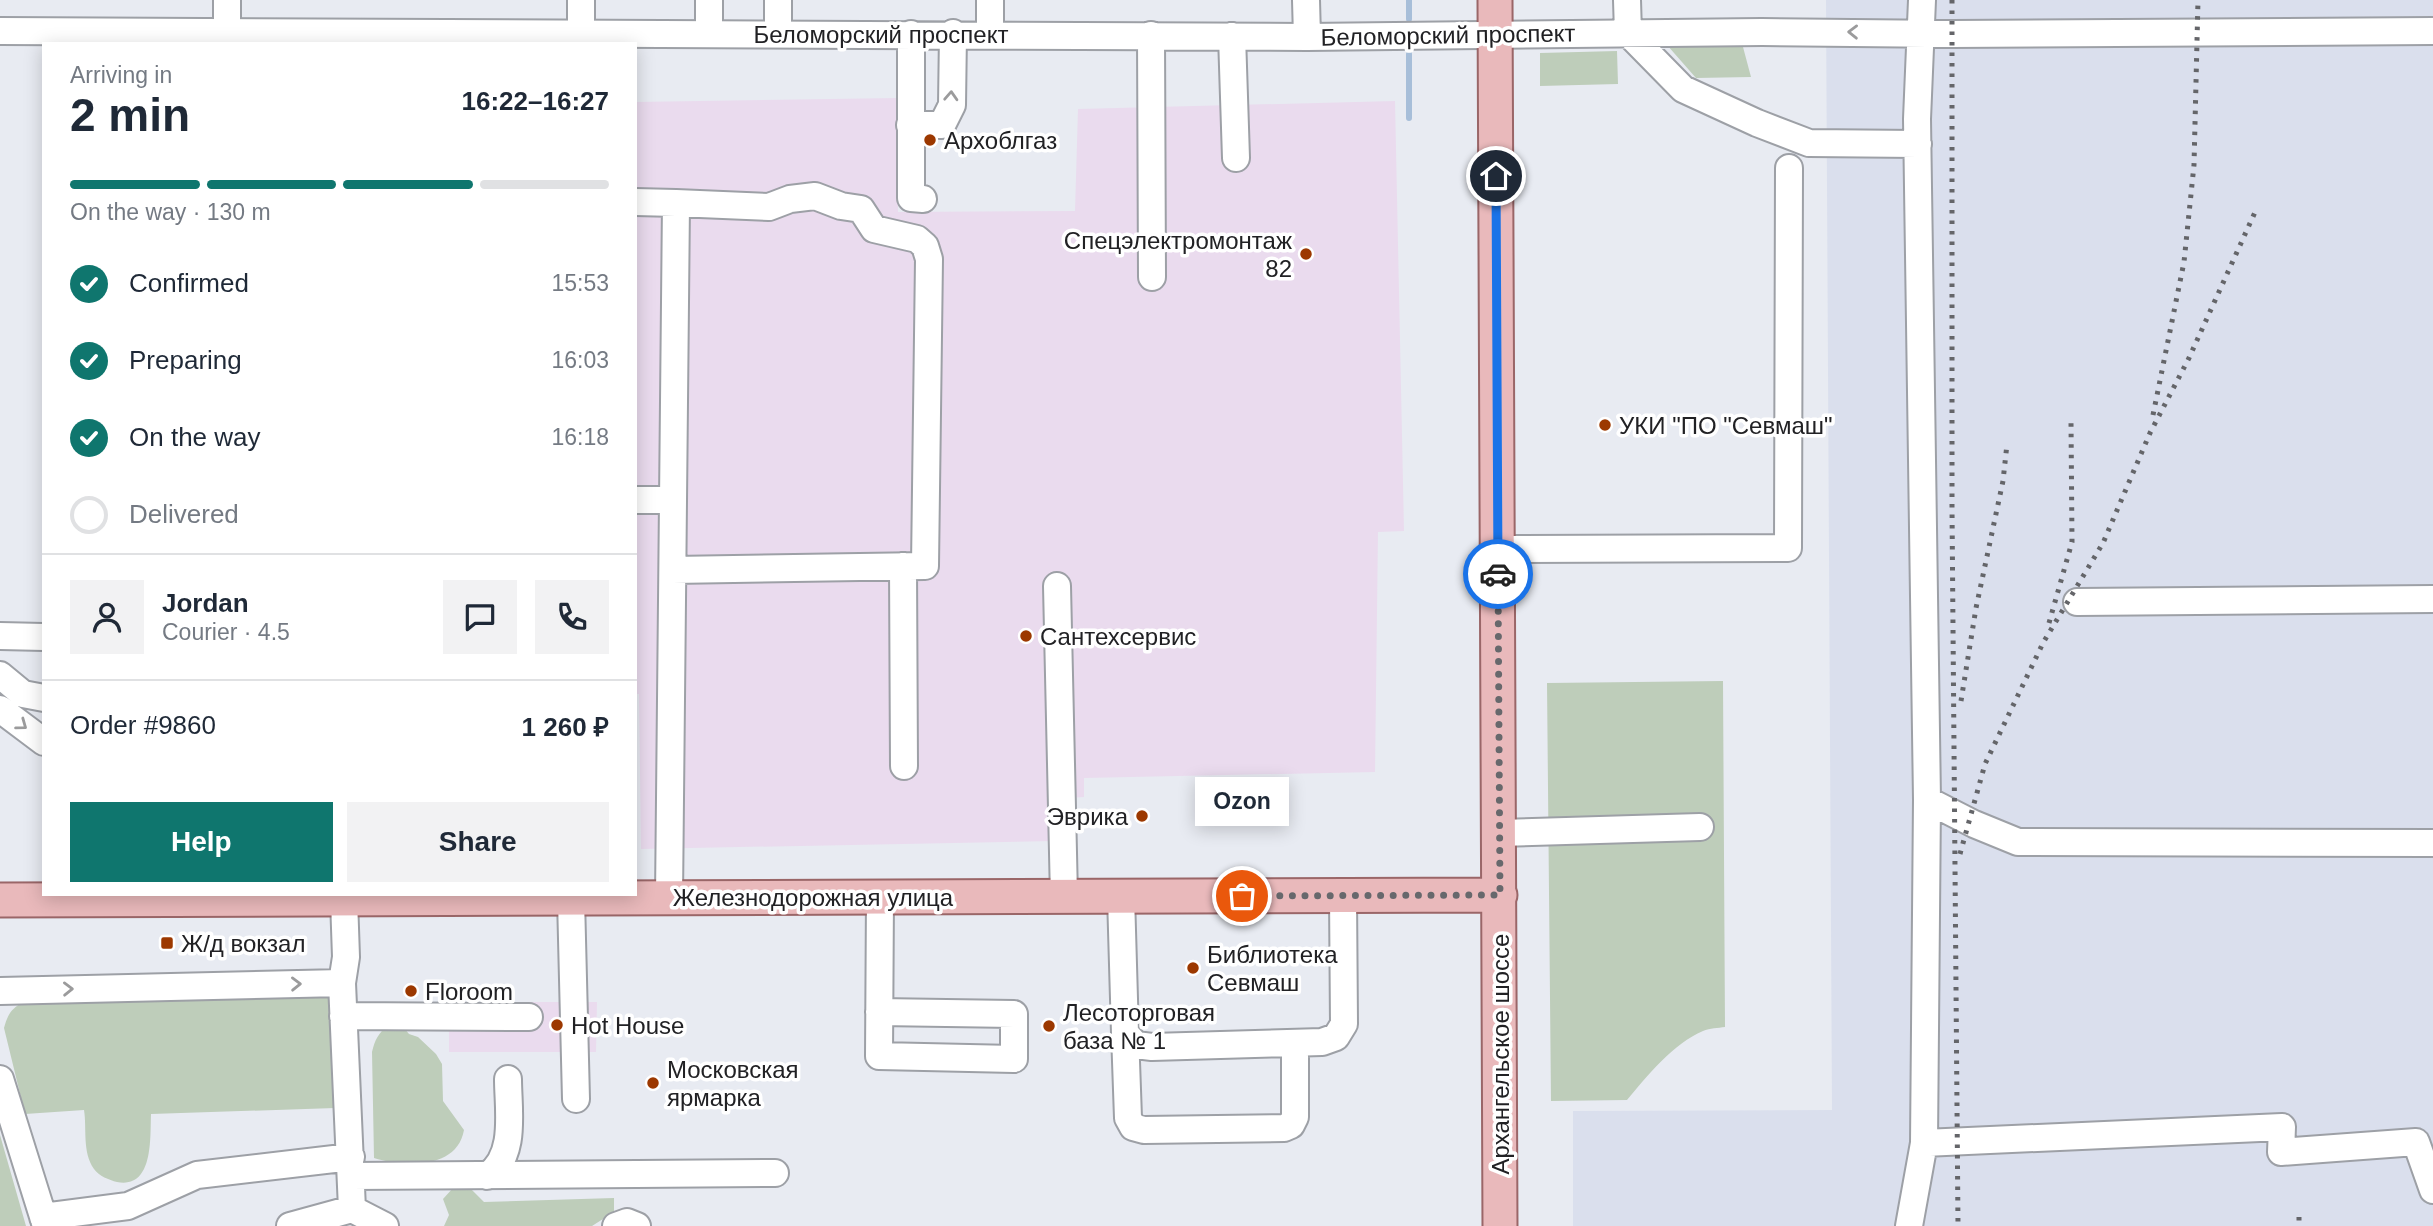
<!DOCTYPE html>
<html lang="en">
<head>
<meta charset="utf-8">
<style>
  body { margin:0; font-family:Arial,sans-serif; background:#f2f2f3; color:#1f2937; height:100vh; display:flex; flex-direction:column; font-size:26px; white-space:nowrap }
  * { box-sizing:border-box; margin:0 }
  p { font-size:23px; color:#747a83 }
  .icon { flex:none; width:38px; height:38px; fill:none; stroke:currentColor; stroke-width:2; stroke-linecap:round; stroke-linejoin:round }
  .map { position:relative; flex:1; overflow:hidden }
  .side { position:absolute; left:42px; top:42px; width:595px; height:854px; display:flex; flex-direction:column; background:#fff; border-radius:0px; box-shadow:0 4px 18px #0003 }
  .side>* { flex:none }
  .pin { position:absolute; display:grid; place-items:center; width:60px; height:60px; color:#fff; margin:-30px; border:4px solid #fff; border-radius:50%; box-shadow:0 2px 7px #0007 }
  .courier { position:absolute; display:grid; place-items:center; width:70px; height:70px; margin:-35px; border:5px solid #1a73e8; border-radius:50%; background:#fff; color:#222; box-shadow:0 2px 9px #0007 }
  .bubble { position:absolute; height:49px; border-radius:0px; background:#fff; box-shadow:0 4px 18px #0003; font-size:23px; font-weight:700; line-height:49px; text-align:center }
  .headline em { font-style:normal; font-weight:700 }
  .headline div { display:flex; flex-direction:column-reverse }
  .headline { display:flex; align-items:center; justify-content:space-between; height:119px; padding:0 28px }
  h1 { font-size:46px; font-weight:700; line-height:52px }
  .bar { display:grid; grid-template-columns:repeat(4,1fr); gap:10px 7px; align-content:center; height:84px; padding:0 28px }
  .bar i { height:9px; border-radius:5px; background:#e0e1e3 }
  .bar .selected { background:#0f766e }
  .bar p { grid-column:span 4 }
  .line { display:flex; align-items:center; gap:18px; padding:0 28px; border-top:2px solid #e0e1e3 }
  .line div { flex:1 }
  .round { display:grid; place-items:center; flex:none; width:74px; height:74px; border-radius:0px; background:#f2f2f3 }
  ol { padding:0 28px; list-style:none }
  li { display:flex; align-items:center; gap:21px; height:77px }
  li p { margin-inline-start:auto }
  li .icon { padding:7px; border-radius:50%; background:#0f766e; color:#fff; stroke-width:4 }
  li:last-child { color:#747a83 }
  li i { width:38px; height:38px; border:4px solid #e0e1e3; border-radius:50% }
  .primary-button { display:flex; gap:14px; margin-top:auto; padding:14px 28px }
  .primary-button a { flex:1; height:80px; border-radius:0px; background:#0f766e; color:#fff; font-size:28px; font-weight:700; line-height:80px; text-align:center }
  .primary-button a+a { background:#f2f2f3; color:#1f2937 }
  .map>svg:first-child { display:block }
  .commercial { fill:#eadbee }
  .built { fill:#dadfed }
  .green { fill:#becdba }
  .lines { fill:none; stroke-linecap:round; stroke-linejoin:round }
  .stream { stroke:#a7bed9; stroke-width:6 }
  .minor-casing { stroke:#9da0a6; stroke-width:30 }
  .major-casing { stroke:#9a6668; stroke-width:37 }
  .minor { stroke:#fff; stroke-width:26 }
  .major { stroke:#e9b9bb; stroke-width:33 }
  .rail { stroke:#646569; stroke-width:5; stroke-dasharray:3.5 7; stroke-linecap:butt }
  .oneway { stroke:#9b9b9c }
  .done { stroke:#67686c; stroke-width:7; stroke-dasharray:0 12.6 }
  .route { stroke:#1a73e8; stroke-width:9 }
  .poi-dot { fill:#9c3800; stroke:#fff; stroke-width:2.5 }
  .labels { text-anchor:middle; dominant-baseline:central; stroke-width:7; stroke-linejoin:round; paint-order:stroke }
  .street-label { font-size:24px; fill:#212124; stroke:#fff }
  .poi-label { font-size:24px; fill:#212124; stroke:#fff; text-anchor:start }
</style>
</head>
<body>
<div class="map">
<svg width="2433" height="1226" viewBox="0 0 2433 1226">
  <rect width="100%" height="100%" fill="#e8ebf2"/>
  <path class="commercial" d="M897,98L898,212L1075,211L1078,109L1395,101L1404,531L1378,532L1375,772L1084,778V797L1068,798L1053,841L641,849L639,694H635V102Z
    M449,1002H597L596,1052H449Z"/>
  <path class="built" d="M1826,0H2433V1226H1573V1111L1832,1110Z"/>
  <path class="green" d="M1667,45L1743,47L1751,77L1696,78Z
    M1617,51L1618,84L1540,86V53Z
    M1723,681L1725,1027C1718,1028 1710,1028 1703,1031C1674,1043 1647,1076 1627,1100L1551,1101L1547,683Z
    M331,993L335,1108L151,1114C150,1137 154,1189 117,1182C109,1180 99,1176 94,1169C82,1152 87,1128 84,1110L25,1114L4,1028C7,1017 10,1010 20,1004Z
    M388,1026L404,1028L409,1034L418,1037L436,1054L442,1064L443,1101L464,1130C457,1170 404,1167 374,1158L372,1052C375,1040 378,1033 388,1026Z
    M0,1135L26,1226H0Z
    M453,1188H470L484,1202L614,1198V1212L592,1226H444L449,1215L443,1199Z"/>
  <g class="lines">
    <path class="stream" d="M1409,0V19
      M1409,118V54"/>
    <defs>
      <path id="minor" d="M1306,0L1307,37
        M1627,0L1628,33L1683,89L1757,123L1809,143L1918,144
        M0,31L1307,37L1762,32L1952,34L2433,31
        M227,31V0
        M709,34V0
        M778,34V0
        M911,34V198L923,199
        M990,34V0
        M581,35V0
        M1151,35L1152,277
        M1232,36L1236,158
        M910,125H942L952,105L953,33
        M635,202L676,203L669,898
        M635,500H673
        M1498,549L1788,548L1789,168
        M903,566L904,766
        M673,570L925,566L929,259L925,246L917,239L874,229L861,209L841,206L815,196L790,199L769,207L676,203
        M1057,586L1064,897
        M2077,602L2433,599
        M0,636L44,637
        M0,675L23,694L44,698
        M0,709L44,742
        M1927,800L1974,824L2018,842L2433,843
        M1499,833L1700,827
        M1121,896L1125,1033L1136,1045L1152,1047L1322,1042L1336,1037L1344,1024L1343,896
        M571,899L576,1099
        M0,991L342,983
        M879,1012L1014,1014V1059L879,1056L880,897
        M343,1016L529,1017
        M1125,1033L1128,1118L1133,1127L1144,1130L1284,1128L1291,1125L1295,1117V1043
        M0,1079L46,1226
        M1924,1143L2282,1127L2281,1152L2416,1142L2433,1190
        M351,1176L775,1173
        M487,1176C517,1156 508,1110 508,1079
        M352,1209L385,1226
        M43,1217L128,1206L197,1175L351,1157
        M290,1226L352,1209L342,983L346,957L344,899
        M616,1226L627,1222L637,1226
        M1909,1226L1924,1143L1927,800L1917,119L1922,0"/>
      <path id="major" d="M1495,0L1500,1226
        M0,900L1500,895"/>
    </defs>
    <use href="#minor" class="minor-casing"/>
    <use href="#major" class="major-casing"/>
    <use href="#minor" class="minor"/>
    <use href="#major" class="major"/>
    <path class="rail" d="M1952,0V508L1958,1226
      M2153,415L2184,262L2194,165L2198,0
      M2049,623L2072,542L2071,422
      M1961,701L1976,608L2003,481L2007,444
      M1960,854L1985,764L2043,643L2103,543L2150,433L2189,358L2256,210
      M2299,1217V1226"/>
  </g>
  <defs><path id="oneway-chevron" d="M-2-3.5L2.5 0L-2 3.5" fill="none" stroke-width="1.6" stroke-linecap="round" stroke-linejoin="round" transform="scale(1.75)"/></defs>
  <g class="oneway">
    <use href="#oneway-chevron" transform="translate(1853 32) rotate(-179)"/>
    <use href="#oneway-chevron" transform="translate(951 96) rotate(-87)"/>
    <use href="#oneway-chevron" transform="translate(22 725) rotate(36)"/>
    <use href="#oneway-chevron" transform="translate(296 984) rotate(-1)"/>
    <use href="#oneway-chevron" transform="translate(68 989) rotate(-1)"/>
  </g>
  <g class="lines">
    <path class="done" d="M1242,896L1500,895L1498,574"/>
    <path class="route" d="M1496,176L1498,574"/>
  </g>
  <g class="poi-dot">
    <circle cx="930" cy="140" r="7"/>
    <circle cx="1306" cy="254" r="7"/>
    <circle cx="1605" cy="425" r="7"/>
    <circle cx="1026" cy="636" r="7"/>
    <circle cx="1142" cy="816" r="7"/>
    <rect x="160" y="936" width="14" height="14" rx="3.5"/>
    <circle cx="1193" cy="968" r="7"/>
    <circle cx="411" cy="991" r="7"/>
    <circle cx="557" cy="1025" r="7"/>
    <circle cx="1049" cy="1026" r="7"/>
    <circle cx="653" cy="1083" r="7"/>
  </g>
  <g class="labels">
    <g class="street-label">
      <text x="881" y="34">Беломорский проспект</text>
      <text transform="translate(1448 35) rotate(-1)">Беломорский проспект</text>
      <text x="813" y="897">Железнодорожная улица</text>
      <text transform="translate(1500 1054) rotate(-90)">Архангельское шоссе</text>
    </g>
    <g class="poi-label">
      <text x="944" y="140">Архоблгаз</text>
      <text x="1292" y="240" text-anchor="end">Спецэлектромонтаж<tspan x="1292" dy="28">82</tspan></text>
      <text x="1619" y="425">УКИ "ПО "Севмаш"</text>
      <text x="1040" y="636">Сантехсервис</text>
      <text x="1128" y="816" text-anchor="end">Эврика</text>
      <text x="181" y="943">Ж/д вокзал</text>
      <text x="1207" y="954">Библиотека<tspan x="1207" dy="28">Севмаш</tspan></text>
      <text x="425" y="991">Floroom</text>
      <text x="1063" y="1012">Лесоторговая<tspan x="1063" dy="28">база № 1</tspan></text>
      <text x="571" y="1025">Hot House</text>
      <text x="667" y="1069">Московская<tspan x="667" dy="28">ярмарка</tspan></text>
    </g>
  </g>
</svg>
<div class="pin" style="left:1242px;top:896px;background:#ea580c"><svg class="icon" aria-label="bag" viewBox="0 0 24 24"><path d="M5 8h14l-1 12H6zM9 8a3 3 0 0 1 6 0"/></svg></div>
<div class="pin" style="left:1496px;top:176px;background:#1f2937"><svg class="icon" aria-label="home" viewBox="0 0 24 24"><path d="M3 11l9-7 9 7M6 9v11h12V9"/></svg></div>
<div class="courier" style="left:1498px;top:574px"><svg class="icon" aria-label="car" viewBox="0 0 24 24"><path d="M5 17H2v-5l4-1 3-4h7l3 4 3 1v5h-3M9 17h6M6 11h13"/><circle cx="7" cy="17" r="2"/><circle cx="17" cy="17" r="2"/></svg></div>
<div class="bubble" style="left:1195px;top:777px;width:94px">Ozon</div>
<section class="side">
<div class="headline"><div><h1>2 min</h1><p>Arriving in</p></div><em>16:22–16:27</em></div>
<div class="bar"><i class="selected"></i><i class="selected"></i><i class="selected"></i><i></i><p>On the way · 130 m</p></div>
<ol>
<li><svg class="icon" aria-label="check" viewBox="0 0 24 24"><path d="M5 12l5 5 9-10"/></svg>Confirmed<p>15:53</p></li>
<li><svg class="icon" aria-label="check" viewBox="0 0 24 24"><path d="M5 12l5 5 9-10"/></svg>Preparing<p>16:03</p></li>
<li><svg class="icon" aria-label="check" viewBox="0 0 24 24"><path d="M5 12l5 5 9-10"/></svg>On the way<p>16:18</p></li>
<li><i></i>Delivered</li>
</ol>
<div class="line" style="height:126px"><a class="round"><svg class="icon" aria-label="person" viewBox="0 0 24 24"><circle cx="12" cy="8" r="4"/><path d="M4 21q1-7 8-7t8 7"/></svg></a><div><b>Jordan</b><p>Courier · 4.5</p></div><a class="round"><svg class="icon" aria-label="chat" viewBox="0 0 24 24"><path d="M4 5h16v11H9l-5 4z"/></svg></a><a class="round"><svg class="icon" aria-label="phone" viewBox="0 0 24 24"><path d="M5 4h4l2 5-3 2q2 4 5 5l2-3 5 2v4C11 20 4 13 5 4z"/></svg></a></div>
<div class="line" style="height:91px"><div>Order #9860</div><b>1 260 ₽</b></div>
<div class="primary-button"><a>Help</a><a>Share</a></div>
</section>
</div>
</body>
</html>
